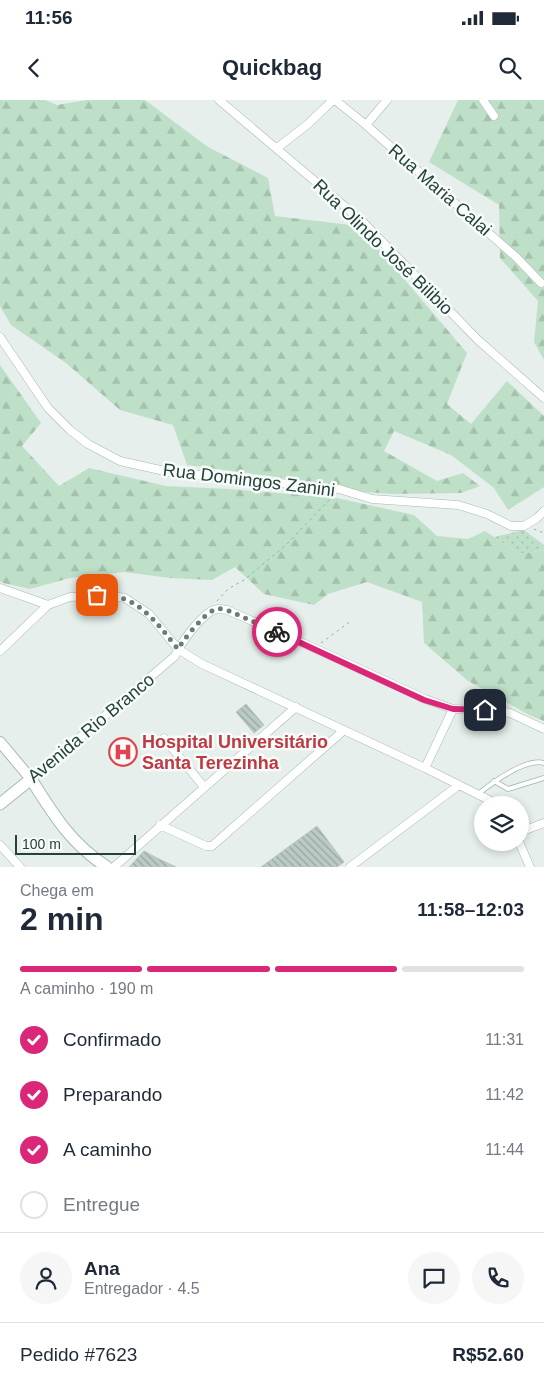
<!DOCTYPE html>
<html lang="pt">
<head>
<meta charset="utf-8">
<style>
  body { margin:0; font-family:Helvetica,sans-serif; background:#f6f6f7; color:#1f2937; height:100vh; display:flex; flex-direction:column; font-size:19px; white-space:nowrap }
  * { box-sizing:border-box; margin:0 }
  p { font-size:16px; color:#747a83 }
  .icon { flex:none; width:28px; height:28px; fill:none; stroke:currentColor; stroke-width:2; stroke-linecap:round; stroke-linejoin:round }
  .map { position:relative; height:767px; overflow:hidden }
  .drawer { display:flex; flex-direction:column; background:#fff; flex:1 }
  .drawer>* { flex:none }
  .controls { position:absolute; left:474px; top:696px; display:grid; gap:10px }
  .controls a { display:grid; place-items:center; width:55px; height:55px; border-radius:50%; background:#fff; box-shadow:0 2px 8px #0003; font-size:25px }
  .scale { position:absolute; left:15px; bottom:12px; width:121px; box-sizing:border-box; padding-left:5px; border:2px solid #24423a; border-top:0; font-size:14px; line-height:18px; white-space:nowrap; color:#24423a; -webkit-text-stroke:4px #f7fbf9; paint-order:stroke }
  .pin { position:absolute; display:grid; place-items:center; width:42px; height:42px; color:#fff; margin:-21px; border-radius:10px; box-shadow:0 2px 8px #0006 }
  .courier { position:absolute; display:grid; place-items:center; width:50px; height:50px; margin:-25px; border:4px solid #db2777; border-radius:50%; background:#fff; color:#222; box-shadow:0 1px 6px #0007 }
  .head em { font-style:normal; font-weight:600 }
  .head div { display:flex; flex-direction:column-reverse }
  .head { display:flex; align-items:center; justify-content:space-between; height:85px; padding:0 20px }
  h1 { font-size:32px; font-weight:600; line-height:38px }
  .bar { display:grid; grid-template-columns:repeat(4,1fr); gap:8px 5px; align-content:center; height:60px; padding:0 20px }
  .bar i { height:6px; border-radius:4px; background:#e0e1e3 }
  .bar .active { background:#db2777 }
  .bar p { grid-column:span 4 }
  .line { display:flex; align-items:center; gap:12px; padding:0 20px; border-top:1px solid #e0e1e3 }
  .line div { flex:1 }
  .round { display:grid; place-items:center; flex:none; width:52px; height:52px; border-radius:26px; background:#f6f6f7 }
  ol { padding:0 20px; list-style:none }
  li { display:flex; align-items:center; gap:15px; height:55px }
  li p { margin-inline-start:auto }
  li .icon { padding:5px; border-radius:50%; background:#db2777; color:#fff; stroke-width:4 }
  li:last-child { color:#747a83 }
  li i { width:28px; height:28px; border:2px solid #e0e1e3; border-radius:50% }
  .status { display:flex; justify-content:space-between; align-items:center; height:35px; padding:0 25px; background:#fff; direction:ltr }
  .status svg { height:14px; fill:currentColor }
  header { display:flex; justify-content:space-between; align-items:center; height:65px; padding:0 20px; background:#fff; font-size:22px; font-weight:600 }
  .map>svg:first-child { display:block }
  .grass { fill:url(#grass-dots) }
  .forest { fill:url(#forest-firs) }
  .building { fill:url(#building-back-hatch); stroke:#b8c9c2 }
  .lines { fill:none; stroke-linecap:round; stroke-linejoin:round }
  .service-casing { stroke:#a8b8b2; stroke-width:5.5 }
  .minor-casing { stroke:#a8b8b2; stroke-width:9 }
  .tertiary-casing { stroke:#a8b8b2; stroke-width:12 }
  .secondary-casing { stroke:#a4bbb3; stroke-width:13 }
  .path { stroke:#86b3a5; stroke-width:1; stroke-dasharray:2.5 4; stroke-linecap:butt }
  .service { stroke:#fff; stroke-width:4 }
  .minor { stroke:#fff; stroke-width:8 }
  .tertiary { stroke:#fff; stroke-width:10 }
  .secondary { stroke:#fff; stroke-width:11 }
  .done { stroke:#687f78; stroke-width:5; stroke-dasharray:0 9 }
  .route { stroke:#db2777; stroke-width:6 }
  .labels { text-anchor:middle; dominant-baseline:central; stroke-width:5; stroke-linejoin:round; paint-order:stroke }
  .street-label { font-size:18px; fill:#24423a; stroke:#f7fbf9 }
  .health-label { font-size:18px; font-weight:bold; fill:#be3a42; stroke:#f7fbf9; text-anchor:start }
</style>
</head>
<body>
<div class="status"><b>11:56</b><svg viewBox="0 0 49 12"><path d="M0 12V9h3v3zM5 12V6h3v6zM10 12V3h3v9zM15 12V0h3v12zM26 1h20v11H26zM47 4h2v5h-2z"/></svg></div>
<header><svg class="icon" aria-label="back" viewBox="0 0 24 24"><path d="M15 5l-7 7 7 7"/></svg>Quickbag<svg class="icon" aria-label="search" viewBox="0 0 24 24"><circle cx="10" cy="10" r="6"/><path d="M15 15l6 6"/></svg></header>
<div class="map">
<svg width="544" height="767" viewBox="0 0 544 767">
  <defs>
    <pattern id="grass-dots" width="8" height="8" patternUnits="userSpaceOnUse" patternTransform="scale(1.25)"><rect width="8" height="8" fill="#bfe0c8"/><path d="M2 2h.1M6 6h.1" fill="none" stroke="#a4c1ad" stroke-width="1.8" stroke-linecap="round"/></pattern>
    <pattern id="forest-firs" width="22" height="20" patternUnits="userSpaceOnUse" patternTransform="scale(1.25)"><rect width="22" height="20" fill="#bfe0c8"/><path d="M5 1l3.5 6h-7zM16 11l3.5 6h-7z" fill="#a4c1ad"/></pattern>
    <pattern id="building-back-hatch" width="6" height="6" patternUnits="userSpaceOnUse" patternTransform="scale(1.25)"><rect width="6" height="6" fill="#bbcac4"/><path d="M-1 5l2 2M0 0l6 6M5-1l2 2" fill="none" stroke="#98a6a0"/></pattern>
  </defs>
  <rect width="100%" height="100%" fill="#e6efeb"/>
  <path class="grass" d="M524,430L544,445V450L519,454L494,437Z"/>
  <path class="forest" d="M0,0H45L57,5L87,0H145L208,47L268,78L275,116L359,126L467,253L447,304L471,324L507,281L544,316V387L508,410L494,388L451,355L394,331L384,351L437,381L463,373L480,386L461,393L392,394L353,391L277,377L187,365L173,325L120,310L66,263L11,225L0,206Z
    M458,0H544V260L534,242L538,201L500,158L499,105L429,62Z
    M0,265L41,323L22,346L59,386L89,368L166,386L229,389L337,398L414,415L437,436L468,439L485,431L519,454L544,450V621L529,615L468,581L424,543L422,502L367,482L328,494L314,505L264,494L235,467L212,480L170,478L124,472L70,478L30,489L3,483L0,481Z"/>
  <path class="building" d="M246,604L264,625L254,633L236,612Z
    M317,726L344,762L337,767H261Z
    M144,751L157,758L176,767H129Z"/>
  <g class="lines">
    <defs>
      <path id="service" d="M494,681L508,689L544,678
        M478,694C492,683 525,658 544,663"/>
      <path id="minor" d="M219,0L362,121L478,240L544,298
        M335,0L366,25L516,157L541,183
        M483,0L494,16
        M366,25L387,0
        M277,48L308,24L333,0
        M0,237L48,308L70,330L88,344L120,361L169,372L339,389L372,399L458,405L487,414L511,426H524L537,418L544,411
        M0,488L48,505L70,497L86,496L108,495L125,498L149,514L178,549L202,564L425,668L499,705
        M0,551L48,505
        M164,638L204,687
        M425,668L453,609
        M31,679L175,556C182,541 197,521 211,511C216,508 221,509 227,510L314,548L425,599L453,609L501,611L510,613L544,629
        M160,725L206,746H212L343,631
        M520,732L544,723
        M519,742L530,767
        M0,745L20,767
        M114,767L296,607
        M350,767L459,685"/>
      <path id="tertiary" d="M0,642L31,679"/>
      <path id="secondary" d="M0,704L31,679C53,714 71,744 107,767"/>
    </defs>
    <use href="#service" class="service-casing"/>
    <use href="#minor" class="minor-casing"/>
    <use href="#tertiary" class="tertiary-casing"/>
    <use href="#secondary" class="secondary-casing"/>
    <path class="path" d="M534,429L544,433
      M217,501L228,489L244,480L286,445L332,397
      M321,543L351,521"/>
    <use href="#service" class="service"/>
    <use href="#minor" class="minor"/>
    <use href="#tertiary" class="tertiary"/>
    <use href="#secondary" class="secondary"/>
  </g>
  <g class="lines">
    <path class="done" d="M97,495C137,493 155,521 178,549C183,540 205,513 214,510C219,508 222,509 227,510L277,532"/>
    <path class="route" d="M277,532L424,600L453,609L485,610"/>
  </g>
  <defs>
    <symbol id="hospital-ring" viewBox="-11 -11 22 22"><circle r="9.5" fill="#f7fbf9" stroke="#e0444e" stroke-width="1.5"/><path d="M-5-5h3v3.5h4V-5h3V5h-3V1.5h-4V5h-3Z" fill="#e0444e"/></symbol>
  </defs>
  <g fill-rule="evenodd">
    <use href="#hospital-ring" x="107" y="636" width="32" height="32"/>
  </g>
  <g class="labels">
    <g class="street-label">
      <text transform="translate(440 90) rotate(41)">Rua Maria Calai</text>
      <text transform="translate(383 147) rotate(44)">Rua Olindo José Bilibio</text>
      <text transform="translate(249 380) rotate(7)">Rua Domingos Zanini</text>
      <text transform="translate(91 628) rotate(-40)">Avenida Rio Branco</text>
    </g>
    <g class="health-label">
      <text x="142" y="642">Hospital Universitário<tspan x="142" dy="21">Santa Terezinha</tspan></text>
    </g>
  </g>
</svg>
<div class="controls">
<a><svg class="icon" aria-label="layers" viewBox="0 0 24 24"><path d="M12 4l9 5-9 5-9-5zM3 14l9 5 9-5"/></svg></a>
</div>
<div class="scale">100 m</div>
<div class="pin" style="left:97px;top:495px;background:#ea580c"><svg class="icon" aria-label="bag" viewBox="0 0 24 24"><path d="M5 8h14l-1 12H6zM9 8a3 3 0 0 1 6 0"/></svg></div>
<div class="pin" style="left:485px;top:610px;background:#1f2937"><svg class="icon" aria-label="home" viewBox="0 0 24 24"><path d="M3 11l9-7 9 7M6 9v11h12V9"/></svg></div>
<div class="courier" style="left:277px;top:532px"><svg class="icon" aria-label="bike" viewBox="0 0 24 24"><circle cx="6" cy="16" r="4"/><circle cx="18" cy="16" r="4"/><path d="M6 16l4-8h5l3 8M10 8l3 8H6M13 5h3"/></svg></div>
</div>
<section class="drawer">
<div class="head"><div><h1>2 min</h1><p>Chega em</p></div><em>11:58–12:03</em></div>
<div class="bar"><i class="active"></i><i class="active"></i><i class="active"></i><i></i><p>A caminho · 190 m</p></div>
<ol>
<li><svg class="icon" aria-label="check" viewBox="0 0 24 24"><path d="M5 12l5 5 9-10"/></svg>Confirmado<p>11:31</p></li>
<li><svg class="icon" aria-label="check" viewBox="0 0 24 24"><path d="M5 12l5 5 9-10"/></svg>Preparando<p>11:42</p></li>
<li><svg class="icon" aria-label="check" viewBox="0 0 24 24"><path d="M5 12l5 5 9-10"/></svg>A caminho<p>11:44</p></li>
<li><i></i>Entregue</li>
</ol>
<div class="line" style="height:90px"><a class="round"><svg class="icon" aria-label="person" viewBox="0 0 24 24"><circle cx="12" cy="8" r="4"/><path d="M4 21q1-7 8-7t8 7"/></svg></a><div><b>Ana</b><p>Entregador · 4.5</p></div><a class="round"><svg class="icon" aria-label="chat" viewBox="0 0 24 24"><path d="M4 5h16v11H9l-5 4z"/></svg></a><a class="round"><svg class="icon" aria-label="phone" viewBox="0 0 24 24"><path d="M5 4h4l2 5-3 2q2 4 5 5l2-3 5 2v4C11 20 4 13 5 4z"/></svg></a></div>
<div class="line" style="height:65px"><div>Pedido #7623</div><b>R$52.60</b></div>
</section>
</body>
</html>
